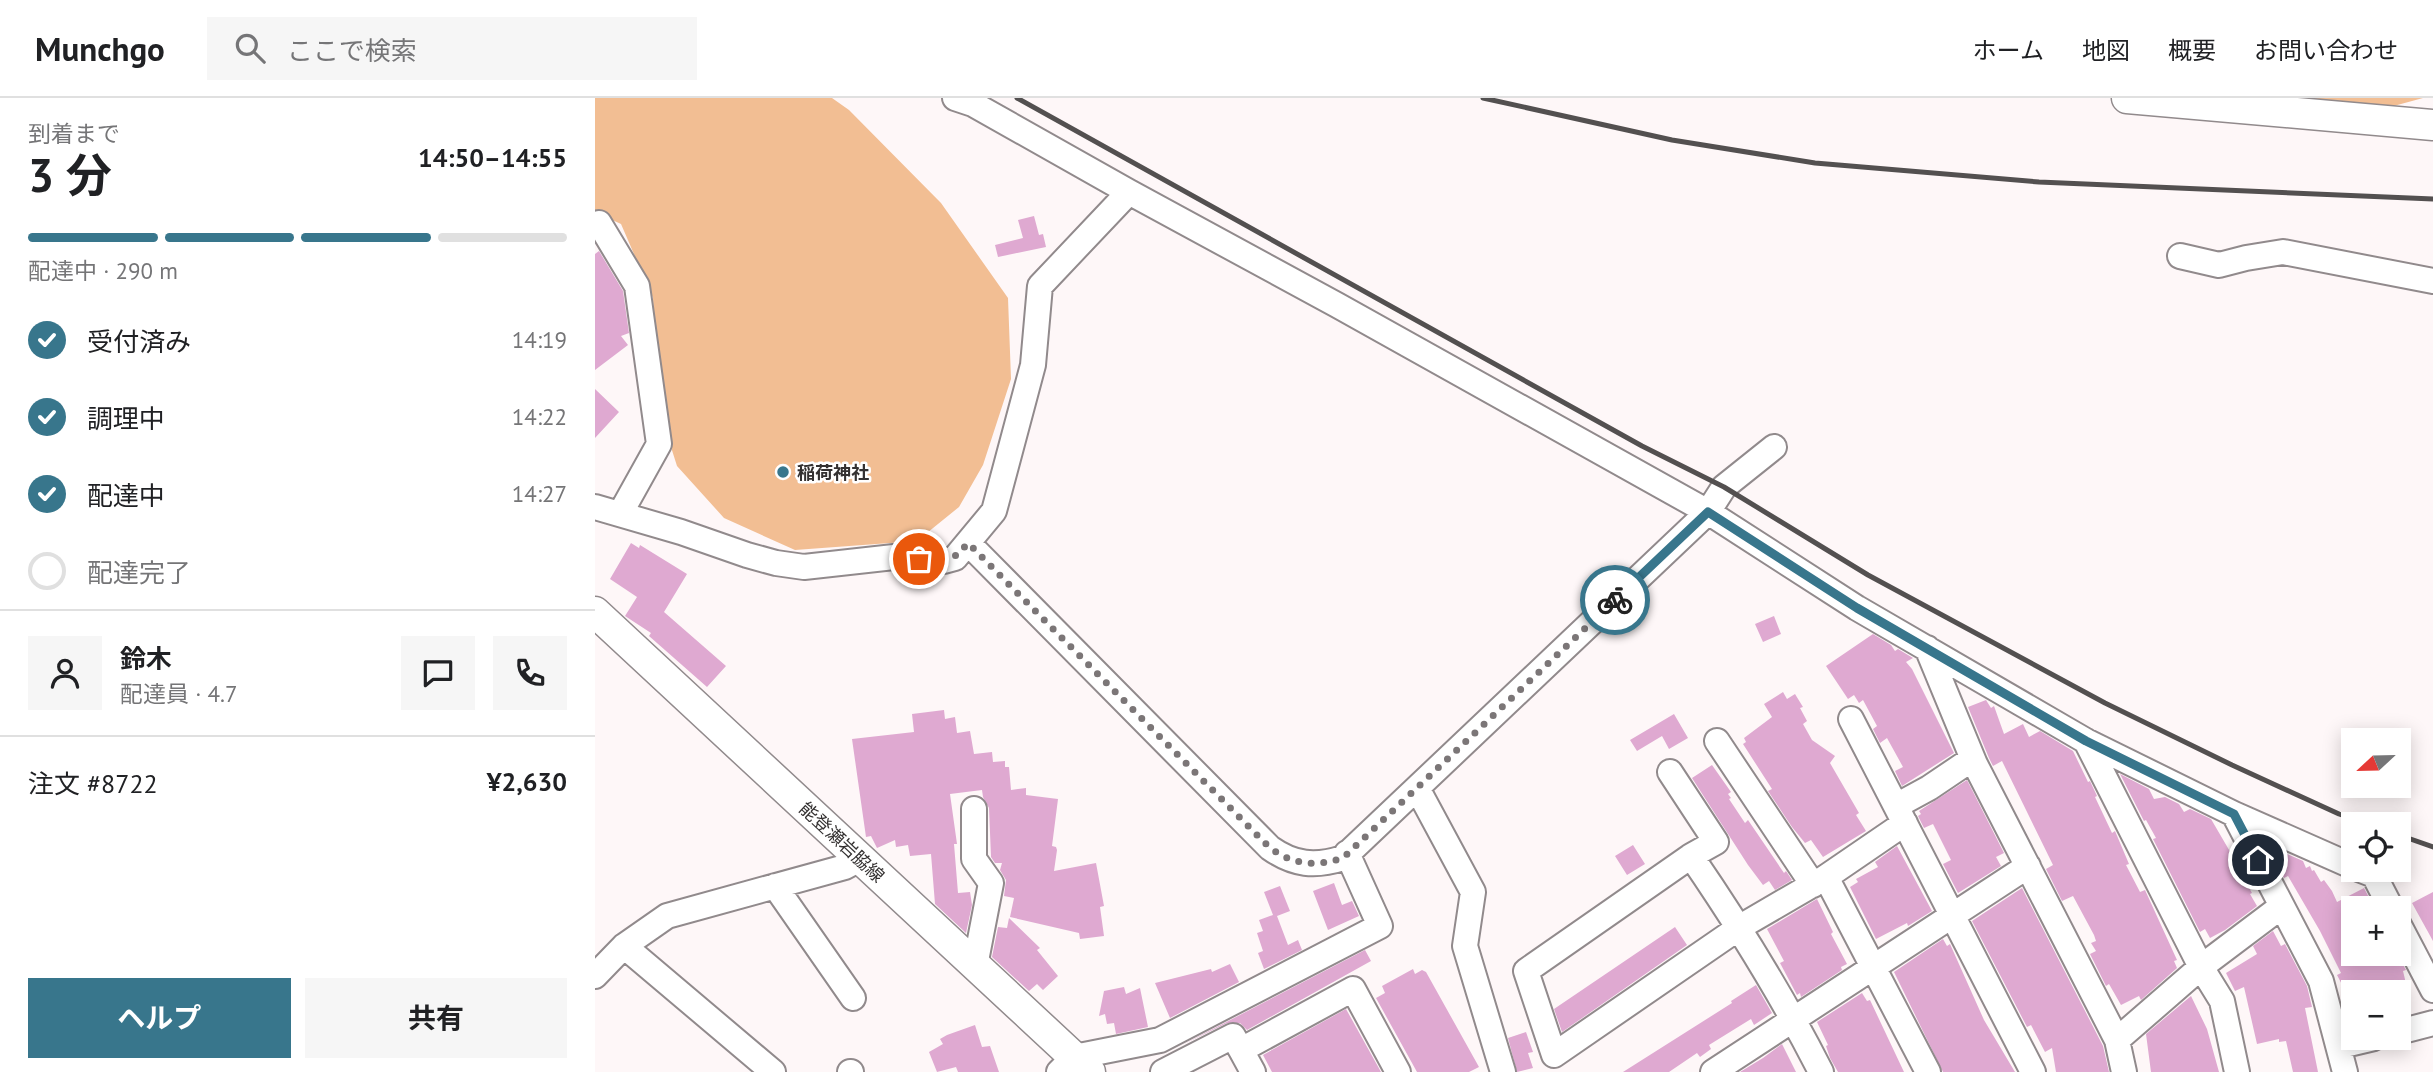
<!DOCTYPE html>
<html lang="ja">
<head>
<meta charset="utf-8">
<style>
  body { margin:0; font-family:"PT Sans","Noto Sans JP",sans-serif; background:#f6f6f6; color:#202124; height:100vh; display:flex; flex-direction:column; font-size:26px; white-space:nowrap }
  * { box-sizing:border-box; margin:0 }
  p { font-size:23px; color:#757577 }
  .icon { flex:none; width:38px; height:38px; fill:none; stroke:currentColor; stroke-width:2; stroke-linecap:round; stroke-linejoin:round }
  .map { position:relative; flex:1; overflow:hidden }
  .panel { display:flex; flex-direction:column; background:#fff; width:595px }
  .panel>* { flex:none }
  .needle { width:46px; rotate:248deg }
  .fabs { position:absolute; left:1746px; top:630px; display:grid; gap:14px }
  .fabs a { display:grid; place-items:center; width:70px; height:70px; border-radius:0px; background:#fff; box-shadow:0 4px 18px #0003; font-size:35px }
  .pin { position:absolute; display:grid; place-items:center; width:60px; height:60px; color:#fff; margin:-30px; border:4px solid #fff; border-radius:50%; box-shadow:0 2px 7px #0007 }
  .courier { position:absolute; display:grid; place-items:center; width:70px; height:70px; margin:-35px; border:5px solid #38768c; border-radius:50%; background:#fff; color:#222; box-shadow:0 2px 9px #0007 }
  .overview em { font-style:normal; font-weight:700 }
  .overview div { display:flex; flex-direction:column-reverse }
  .overview { display:flex; align-items:center; justify-content:space-between; height:119px; padding:0 28px }
  h1 { font-size:46px; font-weight:700; line-height:52px }
  .bar { display:grid; grid-template-columns:repeat(4,1fr); gap:10px 7px; align-content:center; height:84px; padding:0 28px }
  .bar i { height:9px; border-radius:5px; background:#e0e0e0 }
  .bar .selected { background:#38768c }
  .bar p { grid-column:span 4 }
  .line { display:flex; align-items:center; gap:18px; padding:0 28px; border-top:2px solid #e0e0e0 }
  .line div { flex:1 }
  .round { display:grid; place-items:center; flex:none; width:74px; height:74px; border-radius:0px; background:#f6f6f6 }
  ol { padding:0 28px; list-style:none }
  li { display:flex; align-items:center; gap:21px; height:77px }
  li p { margin-inline-start:auto }
  li .icon { padding:7px; border-radius:50%; background:#38768c; color:#fff; stroke-width:4 }
  li:last-child { color:#757577 }
  li i { width:38px; height:38px; border:4px solid #e0e0e0; border-radius:50% }
  .button { display:flex; gap:14px; margin-top:auto; padding:14px 28px }
  .button a { flex:1; height:80px; border-radius:0px; background:#38768c; color:#fff; font-size:28px; font-weight:700; line-height:80px; text-align:center }
  .button a+a { background:#f6f6f6; color:#202124 }
  header { display:flex; align-items:center; gap:42px; box-sizing:border-box; height:98px; padding:0 35px; background:#fff; border-bottom:2px solid #e0e0e0 }
  header strong { font-size:33px }
  nav { display:flex; gap:38px; margin-inline-start:auto; font-size:24px }
  .search { width:490px; height:63px; background:#f6f6f6; display:flex; align-items:center; gap:18px; box-sizing:border-box; padding:0 24px; border-radius:0px; color:#757577; font-size:26px }
  main { display:flex; flex:1; min-height:0 }
  .map>svg:first-child { display:block }
  .forest { fill:#f2be93 }
  .building { fill:#dfa9d1 }
  .lines { fill:none; stroke-linecap:round; stroke-linejoin:round }
  .minor-casing { stroke:#918a8c; stroke-width:28 }
  .major-casing { stroke:#918a8c; stroke-width:33 }
  .minor { stroke:#fff; stroke-width:24 }
  .major { stroke:#fff; stroke-width:30 }
  .rail { stroke:#535050; stroke-width:5 }
  .done { stroke:#7b7677; stroke-width:7; stroke-dasharray:0 12.6 }
  .route { stroke:#38768c; stroke-width:9 }
  .poi-dot { fill:#38768c; stroke:#fff; stroke-width:2.5 }
  .labels { text-anchor:middle; dominant-baseline:central; stroke-width:5; stroke-linejoin:round; paint-order:stroke }
  .poi-label { font-size:18px; font-weight:bold; fill:#343131; stroke:#fff; text-anchor:start }
  .street-label { font-size:18px; fill:#343131; stroke:#fff }
</style>
</head>
<body>
<header>
<strong>Munchgo</strong>
<div class="search"><svg class="icon" aria-label="search" viewBox="0 0 24 24"><circle cx="10" cy="10" r="6"/><path d="M15 15l6 6"/></svg>ここで検索</div>
<nav><a>ホーム</a><a>地図</a><a>概要</a><a>お問い合わせ</a></nav>
</header>
<main>
<section class="panel">
<div class="overview"><div><h1>3 分</h1><p>到着まで</p></div><em>14:50–14:55</em></div>
<div class="bar"><i class="selected"></i><i class="selected"></i><i class="selected"></i><i></i><p>配達中 · 290 m</p></div>
<ol>
<li><svg class="icon" aria-label="check" viewBox="0 0 24 24"><path d="M5 12l5 5 9-10"/></svg>受付済み<p>14:19</p></li>
<li><svg class="icon" aria-label="check" viewBox="0 0 24 24"><path d="M5 12l5 5 9-10"/></svg>調理中<p>14:22</p></li>
<li><svg class="icon" aria-label="check" viewBox="0 0 24 24"><path d="M5 12l5 5 9-10"/></svg>配達中<p>14:27</p></li>
<li><i></i>配達完了</li>
</ol>
<div class="line" style="height:126px"><a class="round"><svg class="icon" aria-label="person" viewBox="0 0 24 24"><circle cx="12" cy="8" r="4"/><path d="M4 21q1-7 8-7t8 7"/></svg></a><div><b>鈴木</b><p>配達員 · 4.7</p></div><a class="round"><svg class="icon" aria-label="chat" viewBox="0 0 24 24"><path d="M4 5h16v11H9l-5 4z"/></svg></a><a class="round"><svg class="icon" aria-label="phone" viewBox="0 0 24 24"><path d="M5 4h4l2 5-3 2q2 4 5 5l2-3 5 2v4C11 20 4 13 5 4z"/></svg></a></div>
<div class="line" style="height:91px"><div>注文 #8722</div><b>¥2,630</b></div>
<div class="button"><a>ヘルプ</a><a>共有</a></div>
</section>
<div class="map">
<svg width="1838" height="974" viewBox="0 0 1838 974">
  <rect width="100%" height="100%" fill="#fef7f8"/>
  <path class="forest" d="M0,0H237L254,12L346,105L413,200L416,281L388,367L364,409L322,443L200,452L129,420L82,368L62,305L58,200L26,126L0,114Z
    M1671,0H1828L1784,12Z"/>
  <path class="building" d="M439,118L444,137L448,136L451,149L403,159L400,147L428,140L423,122Z
    M4,153L28,193L34,235L26,238L33,247L0,272V156Z
    M0,291L24,314L0,340Z
    M36,445L44,450L45,447L92,476L69,514L131,568L112,589L54,538L56,535L30,518L42,499L15,481Z
    M1179,518L1186,536L1168,544L1160,526Z
    M1278,536L1296,547L1300,553L1303,551L1318,560L1311,564L1317,571L1359,655L1307,688L1300,673L1308,669L1292,640L1285,645L1278,631L1282,628L1268,602L1264,605L1259,597L1253,601L1231,568Z
    M1188,594L1192,601L1200,596L1208,609L1205,610L1212,623L1208,626L1217,642L1240,658L1235,665L1264,715L1261,717L1271,733L1228,759L1216,742L1210,745L1197,729L1173,693L1177,691L1148,646L1151,644L1149,640L1177,619L1169,606Z
    M1391,602L1396,610L1399,608L1409,636L1428,626L1434,639L1445,633L1478,653L1493,684L1495,683L1502,698L1500,699L1517,735L1520,733L1534,766L1531,767L1545,794L1550,792L1582,862L1579,863L1582,870L1546,902L1544,898L1526,907L1514,886L1511,888L1495,856L1501,853L1496,845L1501,843L1499,837L1478,798L1467,803L1451,771L1458,767L1407,663L1398,668L1394,660L1373,609Z
    M349,612L350,621L360,619L362,635L375,633L379,656L397,654L398,664L410,663V669H414L416,692L431,690V697L463,701L457,748L461,749L462,752L459,773L501,765L509,808L505,809L509,838L485,841L484,835L415,819L419,800L409,798L411,782L405,772L407,765H400L396,759L394,710L388,699L387,692L355,696L362,746H359L363,795L375,794L377,807L371,835L340,806L336,756L315,758L313,747L301,749L300,742L282,750L276,738L271,739L257,641L319,634L317,616Z
    M1079,616L1093,640L1074,651L1067,638L1042,653L1035,642Z
    M1117,667L1136,694L1133,696L1136,700L1134,701L1150,725L1153,722L1189,775L1191,773L1197,782L1180,792L1174,783L1168,787L1153,767L1097,680Z
    M1525,676L1554,691L1559,701L1570,699L1584,706L1589,714L1595,711L1616,721L1651,781H1649L1657,795L1655,796L1662,808L1630,832L1615,840L1610,831L1605,834L1558,741L1561,740L1551,722L1549,723Z
    M1372,682L1409,755L1401,759L1406,768L1363,795L1348,766L1356,762L1338,726L1329,730L1323,718L1326,716L1324,713Z
    M1038,747L1050,766L1032,777L1020,758Z
    M1672,747L1708,763L1711,770L1715,768L1717,773L1719,772L1726,784L1729,782L1737,793L1742,804L1769,790L1779,809L1759,810V856H1797L1800,861L1804,859L1811,872L1808,873L1813,894H1759V897L1754,900L1742,877L1746,875L1725,833L1693,778L1689,780Z
    M1302,748L1337,813L1313,828L1312,825L1281,841L1255,789L1263,784L1261,781L1283,769L1280,764Z
    M739,785L747,807L757,803L764,818L733,832L718,793Z
    M685,788L695,813L682,818L693,847L703,842L707,852L669,871L663,855L668,853L662,835L668,833L664,822L678,817L669,794Z
    M1427,790L1508,948L1514,974H1461L1457,950L1450,954L1436,927L1432,929L1377,823Z
    M1838,794V843L1817,805Z
    M1222,801L1238,834L1236,836L1252,866L1246,869L1247,872L1206,899L1205,895L1202,897L1185,865L1189,863L1172,831Z
    M414,820L445,850L442,852L463,878L448,892L442,886L434,893L397,859L403,829L412,830Z
    M1080,829L1092,847L967,934L959,911Z
    M1678,833L1686,848L1690,846L1712,888L1717,909L1710,910L1723,974H1698L1691,943L1684,944V941L1662,946L1649,889L1640,893L1631,875L1662,856L1658,848Z
    M1348,841L1352,848L1355,846L1389,922L1420,974H1348L1299,874Z
    M770,852L776,863L652,932L645,925H632L589,946Z
    M635,866L644,884L575,920L560,885L616,871L617,874Z
    M818,871L820,876L827,872L831,874L884,969L874,974H822L781,900L790,895L787,888Z
    M1161,887L1177,915L1159,927L1156,921L1114,947L1116,951L1105,959L1102,955L1074,974H1028L1137,905L1136,903Z
    M529,889L531,896L545,890L553,929L521,936L519,925L512,926L510,916L504,918L509,893Z
    M1267,895L1272,903L1275,902L1309,974H1243L1235,960L1231,948L1233,947L1222,924Z
    M1596,898L1612,931L1624,974H1556L1551,936Z
    M751,911L786,974H677L668,957Z
    M380,927L387,949L395,948L404,974H363L361,969L342,974L334,954L348,946L345,941L352,937Z
    M931,934L938,954L933,955L938,970L922,974L913,940Z
    M1187,946L1201,974H1145L1168,960Z"/>
  <g class="lines">
    <defs>
      <path id="minor" d="M360,0L378,6L534,94L742,207L1113,414L1262,510L1491,643L1639,716L1759,769
        M4,125L42,188L64,346L25,416
        M1585,158L1624,167L1651,160L1688,154L1838,183
        M0,409L86,434L152,457L181,465L209,469L299,459L349,463L360,460L399,413L438,267L445,188L534,94
        M373,445L675,750C699,767 720,769 748,760L1113,414L1129,389L1179,349
        M1332,550L1380,666L1522,942L1529,974
        M1256,621L1438,974
        M1122,643L1218,787
        M1491,643L1606,869L1627,903L1642,974
        M1075,674L1121,744L1096,758
        M822,690L878,794L870,848L908,974
        M1301,708L1334,690L1377,661
        M379,711V761L396,785L380,868
        M1639,716L1726,883L1750,974
        M1766,772L1779,777L1796,810
        M1231,779L1333,974
        M180,788L258,900
        M1804,827L1838,892
        M29,848L178,974
        M0,878L29,848L72,818L250,769L265,761
        M1804,934L1838,925
        M1522,942L1606,869L1687,808
        M1745,948L1779,940
        M255,974H256
        M464,974L479,959L565,942L785,828L752,755
        M568,974L638,938L646,952
        M658,974L646,952L758,891L803,974
        M1118,974L1433,768
        M1226,974C1188,899 1144,828 1096,758L931,873L959,957L1145,829L1231,779L1310,725"/>
      <path id="major" d="M1532,0L1838,27
        M0,514L495,974"/>
    </defs>
    <use href="#minor" class="minor-casing"/>
    <use href="#major" class="major-casing"/>
    <use href="#minor" class="minor"/>
    <use href="#major" class="major"/>
    <path class="rail" d="M422,0L1047,348L1129,389L1273,477L1510,605L1637,667L1744,716L1773,726
      M888,0L1077,42L1220,65L1444,84L1838,101
      M1804,737L1838,749"/>
  </g>
  <g class="lines">
    <path class="done" d="M324,461C351,463 354,467 373,445L675,750C699,767 720,769 748,760L1020,502"/>
    <path class="route" d="M1020,502L1113,414L1262,510L1491,643L1639,716L1663,762"/>
  </g>
  <circle class="poi-dot" cx="188" cy="374" r="7"/>
  <g class="labels">
    <g class="poi-label">
      <text x="202" y="374">稲荷神社</text>
    </g>
    <g class="street-label">
      <text transform="translate(247 744) rotate(43)">能登瀬岩脇線</text>
    </g>
  </g>
</svg>
<div class="fabs">
<a><svg class="needle" viewBox="-14 -14 28 28"><path d="M0-13l5 13h-10z" fill="#e53935"/><path d="M0 13l5-13h-10z" fill="#757577"/></svg></a>
<a><svg class="icon" aria-label="locate" viewBox="0 0 24 24"><circle cx="12" cy="12" r="6"/><path d="M12 2v4M12 18v4M2 12h4M18 12h4"/></svg></a>
<a>+</a>
<a>−</a>
</div>
<div class="pin" style="left:324px;top:461px;background:#ea580c"><svg class="icon" aria-label="bag" viewBox="0 0 24 24"><path d="M5 8h14l-1 12H6zM9 8a3 3 0 0 1 6 0"/></svg></div>
<div class="pin" style="left:1663px;top:762px;background:#1f2937"><svg class="icon" aria-label="home" viewBox="0 0 24 24"><path d="M3 11l9-7 9 7M6 9v11h12V9"/></svg></div>
<div class="courier" style="left:1020px;top:502px"><svg class="icon" aria-label="bike" viewBox="0 0 24 24"><circle cx="6" cy="16" r="4"/><circle cx="18" cy="16" r="4"/><path d="M6 16l4-8h5l3 8M10 8l3 8H6M13 5h3"/></svg></div>
</div>
</main>
</body>
</html>
